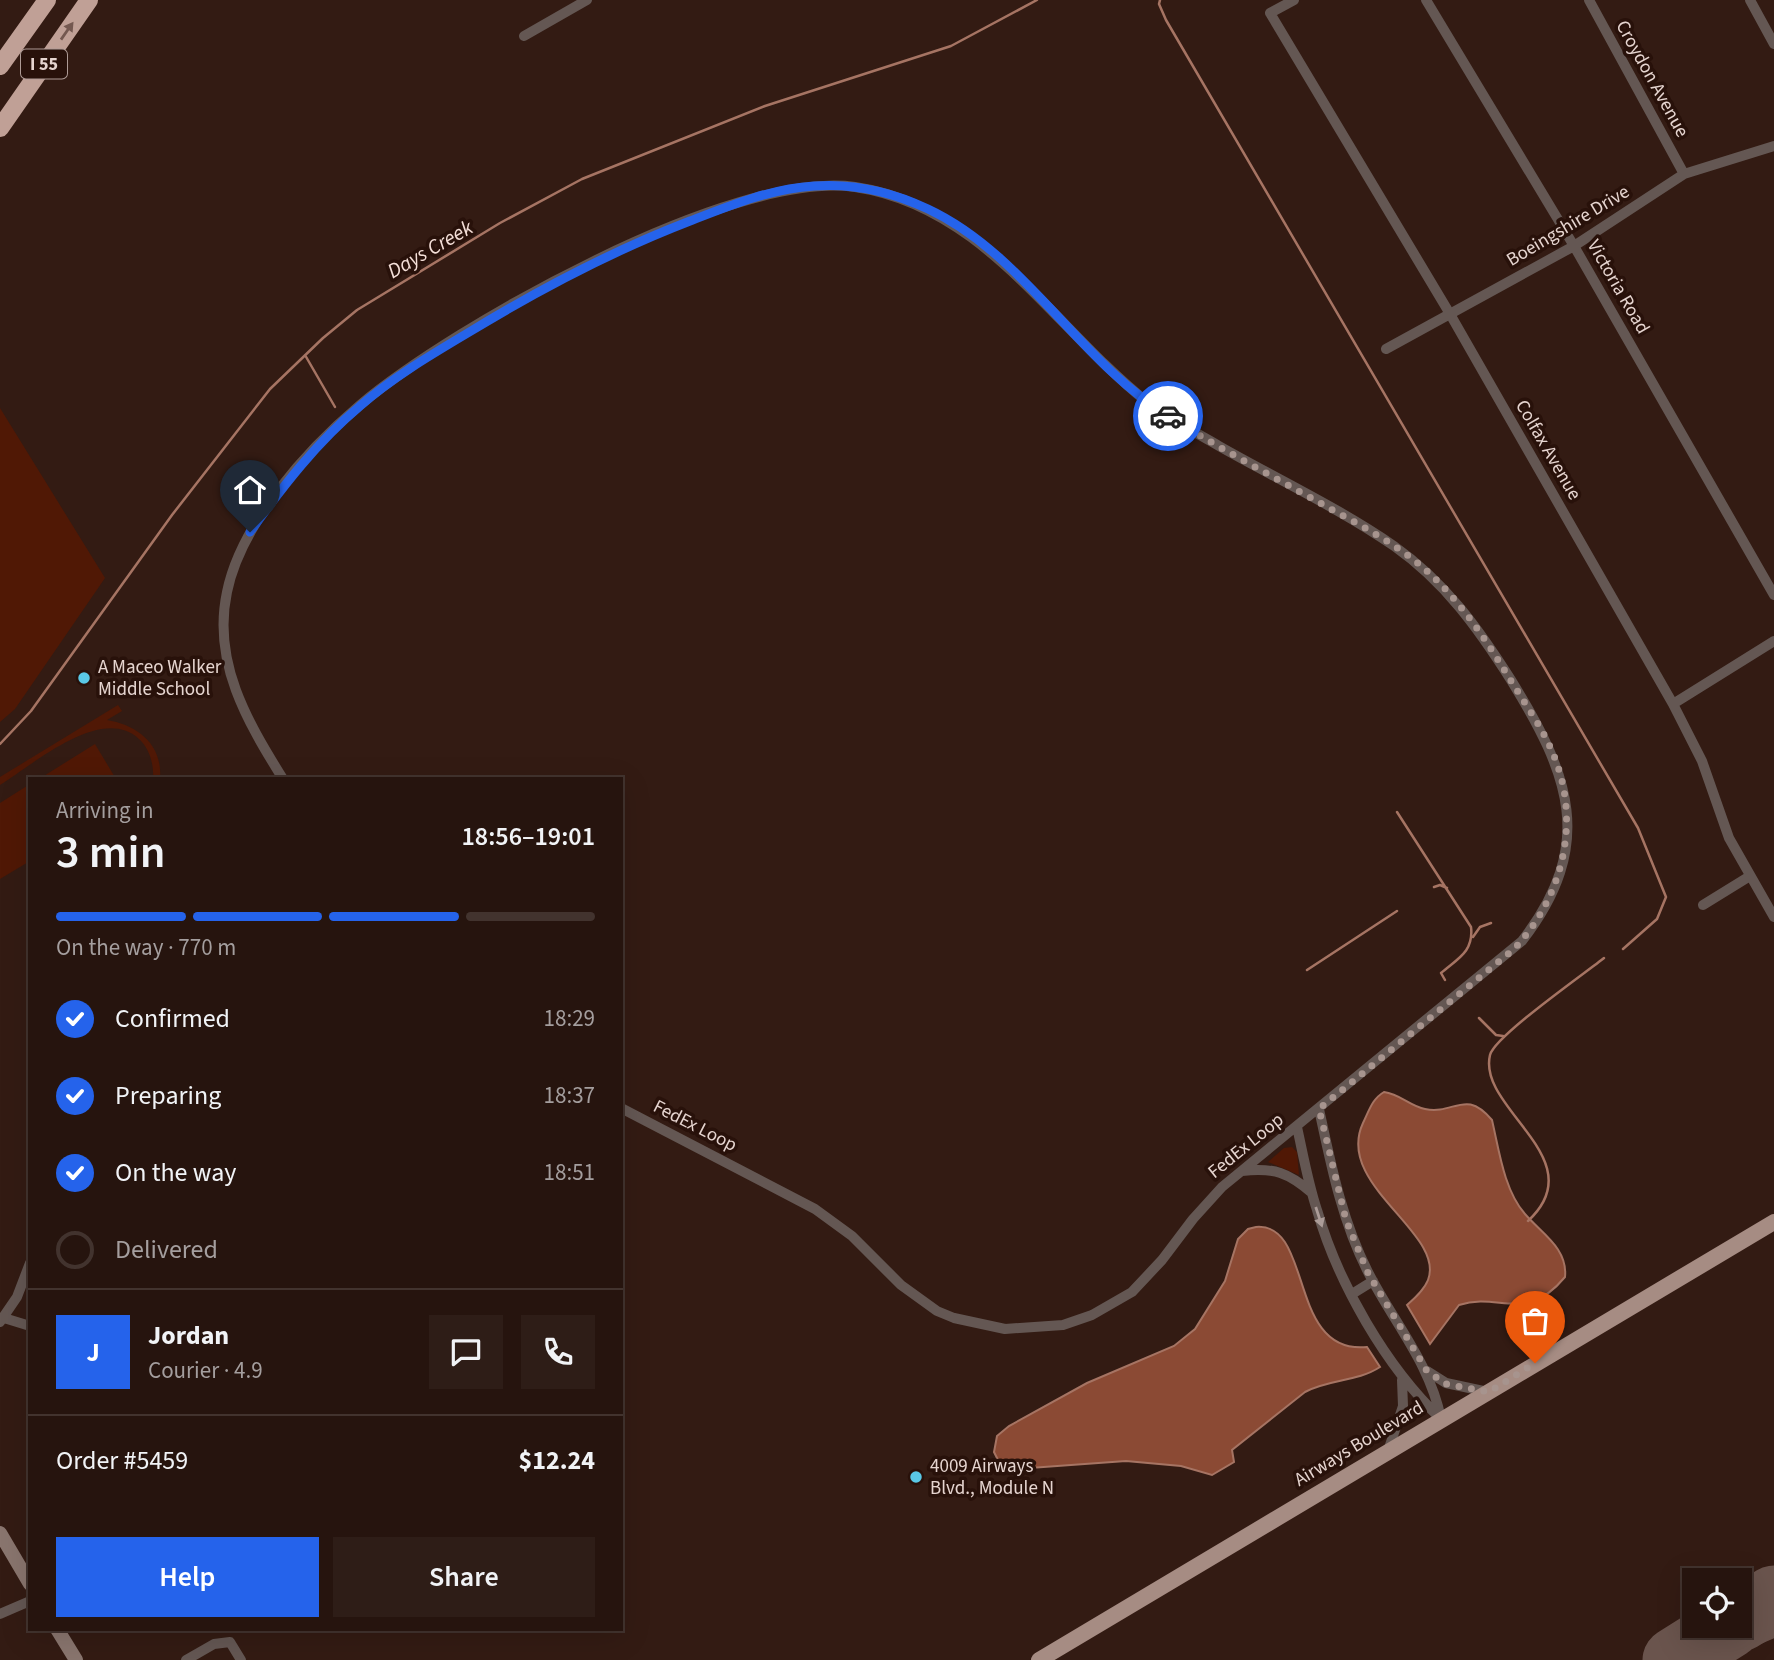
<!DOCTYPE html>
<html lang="en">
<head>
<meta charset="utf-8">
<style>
  body { margin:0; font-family:"Source Sans 3",sans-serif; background:#2e1d17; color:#f1f3f6; height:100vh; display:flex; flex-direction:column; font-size:26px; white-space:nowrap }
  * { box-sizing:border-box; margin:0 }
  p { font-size:23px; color:#a49e9e }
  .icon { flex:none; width:38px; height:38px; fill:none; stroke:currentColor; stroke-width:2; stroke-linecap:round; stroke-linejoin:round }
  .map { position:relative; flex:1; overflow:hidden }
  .sheet { position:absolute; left:28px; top:777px; width:595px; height:854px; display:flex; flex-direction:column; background:#26140e; border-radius:0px; box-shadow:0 7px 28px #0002,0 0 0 2px #42332e }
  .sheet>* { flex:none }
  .buttons { position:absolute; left:1682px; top:1568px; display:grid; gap:14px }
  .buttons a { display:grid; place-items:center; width:70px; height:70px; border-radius:0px; background:#26140e; box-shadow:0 7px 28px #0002,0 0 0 2px #42332e; font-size:35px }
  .pin { position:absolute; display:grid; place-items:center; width:60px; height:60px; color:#fff; margin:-72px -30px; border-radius:50% 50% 50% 0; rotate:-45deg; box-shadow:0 0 7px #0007 }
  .pin .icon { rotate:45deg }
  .courier { position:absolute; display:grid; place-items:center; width:70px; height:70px; margin:-35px; border:5px solid #2563eb; border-radius:50%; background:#fff; color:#222; box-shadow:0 2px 9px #0007 }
  .summary em { font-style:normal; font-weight:600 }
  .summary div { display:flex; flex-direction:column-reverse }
  .summary { display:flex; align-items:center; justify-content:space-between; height:119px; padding:0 28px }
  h1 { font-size:46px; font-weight:600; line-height:52px }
  .bar { display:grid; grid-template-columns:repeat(4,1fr); gap:10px 7px; align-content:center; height:84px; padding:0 28px }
  .bar i { height:9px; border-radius:5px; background:#42332e }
  .bar .active { background:#2563eb }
  .bar p { grid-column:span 4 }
  .line { display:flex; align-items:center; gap:18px; padding:0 28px; border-top:2px solid #42332e }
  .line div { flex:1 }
  .round { display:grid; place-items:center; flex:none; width:74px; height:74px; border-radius:0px; background:#2e1d17 }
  ol { padding:0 28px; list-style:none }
  li { display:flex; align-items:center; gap:21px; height:77px }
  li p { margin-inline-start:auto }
  li .icon { padding:7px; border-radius:50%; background:#2563eb; color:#fff; stroke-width:4 }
  li:last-child { color:#a49e9e }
  li i { width:38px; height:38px; border:4px solid #42332e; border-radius:50% }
  .primary-button { display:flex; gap:14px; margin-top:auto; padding:14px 28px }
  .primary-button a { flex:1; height:80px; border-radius:0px; background:#2563eb; color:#fff; font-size:28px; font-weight:600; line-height:80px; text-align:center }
  .primary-button a+a { background:#2e1d17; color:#f1f3f6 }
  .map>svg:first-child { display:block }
  .green { fill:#501805 }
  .water { fill:#8b4a34; stroke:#a67463; stroke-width:2 }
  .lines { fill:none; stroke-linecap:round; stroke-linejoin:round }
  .stream { stroke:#a67463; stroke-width:2.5 }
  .taxiway { stroke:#6a544d; stroke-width:26 }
  .runway { stroke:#6a544d; stroke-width:65 }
  .street { stroke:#645753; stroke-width:10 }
  .secondary { stroke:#89756e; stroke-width:14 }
  .primary { stroke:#a68c83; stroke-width:16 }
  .highway { stroke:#c0a096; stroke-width:18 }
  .oneway { fill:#745850 }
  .oneway2 { fill:#ac9c98 }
  .done { stroke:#a7948e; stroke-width:7; stroke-dasharray:0 12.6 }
  .route { stroke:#2563eb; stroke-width:9 }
  .poi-dot { fill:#5ac8e6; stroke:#28110a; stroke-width:2.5 }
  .labels { text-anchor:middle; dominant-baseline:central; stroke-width:7; stroke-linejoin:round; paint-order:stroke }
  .shield { fill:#28110a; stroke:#ad9a95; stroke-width:2 }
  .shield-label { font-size:18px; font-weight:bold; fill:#e6d5d0 }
  .street-label { font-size:19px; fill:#e6d5d0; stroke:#28110a }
  .poi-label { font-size:19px; fill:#e6d5d0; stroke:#28110a; text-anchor:start }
  .water-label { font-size:21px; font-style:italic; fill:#f4dfd8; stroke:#28110a }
</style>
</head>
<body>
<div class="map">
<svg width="1774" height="1660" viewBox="0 0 1774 1660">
  <rect width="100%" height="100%" fill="#331b13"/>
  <path class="green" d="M0,408L105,578L15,709L0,722Z
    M118,705L122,711L107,720C137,725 163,744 160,779H153C154,765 150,749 139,739C102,704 34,764 0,785V777Z
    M95,744L116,779H39Z
    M30,784V861L0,879V803Z
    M1292,1147L1297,1152L1299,1175L1268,1162L1284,1148Z"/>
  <path class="water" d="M1384,1092C1400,1094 1410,1106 1425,1109C1455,1115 1465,1088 1492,1120C1499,1150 1504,1190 1525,1214C1541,1233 1568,1248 1565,1277C1526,1324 1500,1292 1459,1305L1430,1344L1407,1305C1415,1298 1424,1290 1428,1280C1446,1233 1334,1185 1363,1123C1369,1111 1372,1099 1384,1092Z
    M1256,1227C1314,1222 1287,1355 1367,1347L1380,1367C1357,1382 1329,1379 1305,1392L1232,1450L1234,1462L1212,1475L1181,1466L1126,1461L1003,1470L994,1452L997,1436L1009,1426L1087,1383L1174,1346L1195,1329L1225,1281L1238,1239L1248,1229Z"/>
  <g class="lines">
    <path class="stream" d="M1160,0L1159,4L1166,20L1638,828L1666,897L1657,919L1623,949
      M305,355L335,407
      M0,744L31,711L172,515L270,389L323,338L357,310L500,223L582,179L765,106L951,46L1037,0
      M1397,812L1471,927C1474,952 1457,959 1441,973L1445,980
      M1434,887L1440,885L1447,888
      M1473,937L1480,927L1491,923
      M1307,970L1397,911
      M1479,1018L1496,1035L1503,1036
      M1528,1221C1595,1159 1477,1109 1490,1055C1495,1036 1584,974 1604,958"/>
    <path class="taxiway" d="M1691,1660L1774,1624"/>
    <path class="runway" d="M1740,1619L1774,1598
      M1675,1660L1729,1626"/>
    <path class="street" d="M1294,0L1270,13L1450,314L1673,704L1702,761L1729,838L1774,917
      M1426,0L1574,246L1774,595
      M1589,0L1684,174
      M1750,0L1774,44
      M524,36L587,0
      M1386,349L1574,246L1684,174L1774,146
      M1673,704L1774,641
      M283,779C247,721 212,662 227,592C241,523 307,450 360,405C454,326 732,169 855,187C984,206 1052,326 1147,402C1169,419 1195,432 1219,446C1277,479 1339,508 1394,546C1445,582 1478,628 1511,680C1569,774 1597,844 1522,941L1222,1187L1193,1219L1162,1260L1132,1292L1092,1315L1063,1325L1005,1329L954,1318L937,1311L901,1285L852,1236L815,1209L621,1108
      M1703,905L1750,876
      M1319,1109C1331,1165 1342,1221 1368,1272C1394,1323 1430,1363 1441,1419
      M1297,1127C1303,1154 1308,1183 1317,1210C1338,1283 1386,1367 1441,1419
      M1242,1171C1274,1167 1289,1173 1312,1193
      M1352,1294L1373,1281
      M4,1318L30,1326
      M0,1322L17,1297L30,1263
      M1427,1371L1446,1383L1488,1392
      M1388,1451L1403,1406L1402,1380
      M0,1614L30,1601
      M186,1660L214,1644L230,1642L241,1660"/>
    <path class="secondary" d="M0,1533L30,1584
      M57,1629L76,1660"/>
    <path class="primary" d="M1039,1660L1774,1222"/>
    <path class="highway" d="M0,66L47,0
      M0,128L89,0"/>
  </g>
  <defs><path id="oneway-solid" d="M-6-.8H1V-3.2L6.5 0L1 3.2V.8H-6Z" transform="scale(1.75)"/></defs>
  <use class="oneway" href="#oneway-solid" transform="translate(67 31) rotate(-55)"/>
  <use class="oneway2" href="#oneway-solid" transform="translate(1319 1217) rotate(72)"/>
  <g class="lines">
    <path class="done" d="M1168,416C1220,449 1276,478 1329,508C1360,525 1392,542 1419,564C1457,596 1483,635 1508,676C1525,704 1546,732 1557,764C1580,829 1560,901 1513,950L1319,1109L1346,1220L1368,1273L1427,1371L1446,1384L1489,1392L1535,1363"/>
    <path class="route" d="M250,532C283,486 317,442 360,406C392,378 429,356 466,334C538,290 612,251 690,221C731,205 770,189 814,186C853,183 892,192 928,209C1024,254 1078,360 1168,416"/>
  </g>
  <g class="poi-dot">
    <circle cx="84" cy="678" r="7"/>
    <circle cx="916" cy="1477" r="7"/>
  </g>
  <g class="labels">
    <rect class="shield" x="21" y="49.5" width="46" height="29" rx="5"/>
    <g class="shield-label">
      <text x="44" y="64">I 55</text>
    </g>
    <g class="street-label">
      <text transform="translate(1652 79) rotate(61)">Croydon Avenue</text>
      <text transform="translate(1568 226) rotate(-31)">Boeingshire Drive</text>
      <text transform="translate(1618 287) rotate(60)">Victoria Road</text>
      <text transform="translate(1548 450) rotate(60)">Colfax Avenue</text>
      <text transform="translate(695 1126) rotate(27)">FedEx Loop</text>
      <text transform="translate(1246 1146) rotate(-39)">FedEx Loop</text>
      <text transform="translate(1359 1444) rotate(-31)">Airways Boulevard</text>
    </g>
    <g class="poi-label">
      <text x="98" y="667">A Maceo Walker<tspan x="98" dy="22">Middle School</tspan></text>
      <text x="930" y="1466">4009 Airways<tspan x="930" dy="22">Blvd., Module N</tspan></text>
    </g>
    <g class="water-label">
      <text transform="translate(430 249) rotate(-30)">Days Creek</text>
    </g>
  </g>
</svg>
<div class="buttons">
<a><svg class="icon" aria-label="locate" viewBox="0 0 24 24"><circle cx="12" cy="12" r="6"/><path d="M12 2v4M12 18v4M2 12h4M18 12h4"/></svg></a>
</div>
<div class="pin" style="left:1535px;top:1363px;background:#ea580c"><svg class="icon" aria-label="bag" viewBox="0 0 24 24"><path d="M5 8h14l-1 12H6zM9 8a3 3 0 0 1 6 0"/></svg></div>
<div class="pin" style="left:250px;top:532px;background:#1f2937"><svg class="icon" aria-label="home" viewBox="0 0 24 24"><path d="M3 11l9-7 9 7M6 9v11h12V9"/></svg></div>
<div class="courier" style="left:1168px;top:416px"><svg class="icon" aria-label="car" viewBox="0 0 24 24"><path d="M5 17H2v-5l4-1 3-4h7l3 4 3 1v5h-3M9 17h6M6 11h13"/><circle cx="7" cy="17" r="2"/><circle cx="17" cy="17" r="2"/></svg></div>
<section class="sheet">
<div class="summary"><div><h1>3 min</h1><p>Arriving in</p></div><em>18:56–19:01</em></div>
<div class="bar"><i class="active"></i><i class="active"></i><i class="active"></i><i></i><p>On the way · 770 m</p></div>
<ol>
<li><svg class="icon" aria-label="check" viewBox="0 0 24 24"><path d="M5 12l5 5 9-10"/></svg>Confirmed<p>18:29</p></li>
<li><svg class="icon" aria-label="check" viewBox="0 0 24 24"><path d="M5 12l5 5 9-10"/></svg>Preparing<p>18:37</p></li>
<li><svg class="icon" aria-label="check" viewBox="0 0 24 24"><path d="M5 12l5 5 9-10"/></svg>On the way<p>18:51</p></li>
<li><i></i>Delivered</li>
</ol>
<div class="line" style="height:126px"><b class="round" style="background:#2563eb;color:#fff">J</b><div><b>Jordan</b><p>Courier · 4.9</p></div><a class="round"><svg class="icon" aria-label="chat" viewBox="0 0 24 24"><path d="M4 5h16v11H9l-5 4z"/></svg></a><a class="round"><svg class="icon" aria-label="phone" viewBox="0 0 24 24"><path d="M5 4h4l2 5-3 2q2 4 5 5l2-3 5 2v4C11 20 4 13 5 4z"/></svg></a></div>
<div class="line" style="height:91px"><div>Order #5459</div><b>$12.24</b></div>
<div class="primary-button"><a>Help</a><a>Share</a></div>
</section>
</div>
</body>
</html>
